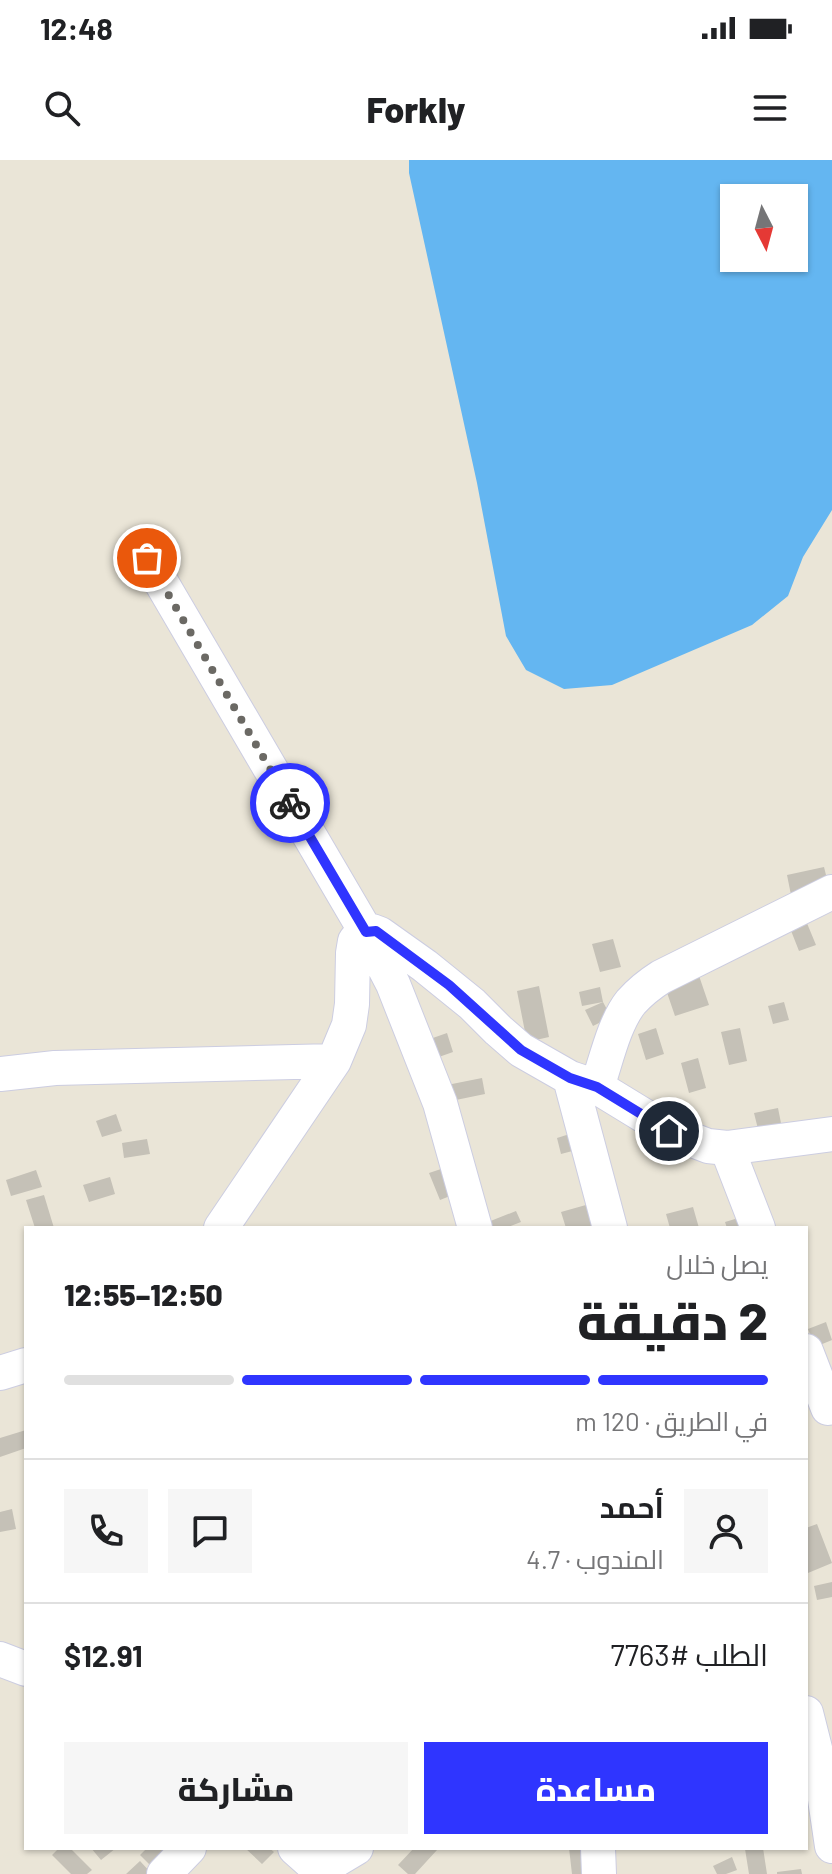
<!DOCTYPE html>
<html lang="ar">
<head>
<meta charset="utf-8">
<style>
  body { margin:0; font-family:Barlow,Cairo,sans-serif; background:#f6f6f6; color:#202124; direction:rtl; height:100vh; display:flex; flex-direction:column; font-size:30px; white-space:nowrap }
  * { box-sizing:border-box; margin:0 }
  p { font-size:26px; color:#757577 }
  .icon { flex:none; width:44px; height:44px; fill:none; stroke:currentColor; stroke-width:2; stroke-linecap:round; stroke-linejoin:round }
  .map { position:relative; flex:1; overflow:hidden; direction:ltr }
  .sheet { position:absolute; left:24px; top:1066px; width:784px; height:624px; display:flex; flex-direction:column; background:#fff; border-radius:0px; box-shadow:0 2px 6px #0004; direction:rtl }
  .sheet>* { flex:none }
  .needle { width:52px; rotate:174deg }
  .tools { position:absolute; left:720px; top:24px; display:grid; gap:16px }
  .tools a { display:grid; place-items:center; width:88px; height:88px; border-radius:0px; background:#fff; box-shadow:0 2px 6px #0004; font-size:40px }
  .pin { position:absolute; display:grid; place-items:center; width:68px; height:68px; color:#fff; margin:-34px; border:4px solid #fff; border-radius:50%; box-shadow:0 2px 8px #0007 }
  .courier { position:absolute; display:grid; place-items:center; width:80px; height:80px; margin:-40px; border:6px solid #2f35ff; border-radius:50%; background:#fff; color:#222; box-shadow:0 2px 10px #0007 }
  .summary em { font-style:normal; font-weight:800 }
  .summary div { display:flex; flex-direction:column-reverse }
  .summary { display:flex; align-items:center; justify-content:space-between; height:136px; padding:0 40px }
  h1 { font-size:52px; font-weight:800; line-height:60px }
  .bar { display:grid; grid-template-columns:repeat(4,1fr); gap:12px 8px; align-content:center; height:96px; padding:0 40px }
  .bar i { height:10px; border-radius:6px; background:#e0e0e0 }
  .bar .active { background:#2f35ff }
  .bar p { grid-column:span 4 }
  .line { display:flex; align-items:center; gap:20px; padding:0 40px; border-top:2px solid #e0e0e0 }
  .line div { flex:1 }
  .round { display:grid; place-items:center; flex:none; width:84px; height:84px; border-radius:0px; background:#f6f6f6 }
  .primary-button { display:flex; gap:16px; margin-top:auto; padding:16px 40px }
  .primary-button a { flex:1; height:92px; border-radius:0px; background:#2f35ff; color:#fff; font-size:32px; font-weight:800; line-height:92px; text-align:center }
  .primary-button a+a { background:#f6f6f6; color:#202124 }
  .status { display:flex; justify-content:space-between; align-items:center; height:56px; padding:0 40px; background:#fff; direction:ltr }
  .status svg { height:22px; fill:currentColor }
  header { display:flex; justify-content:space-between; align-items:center; height:104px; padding:0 40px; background:#fff; font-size:36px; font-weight:800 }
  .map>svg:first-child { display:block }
  .water { fill:#64b6f1; fill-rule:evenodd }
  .building { fill:#c5c1b7 }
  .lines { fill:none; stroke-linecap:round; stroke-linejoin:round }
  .minor-casing { stroke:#cccde1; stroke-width:36 }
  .minor { stroke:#fff; stroke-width:34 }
  .done { stroke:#6b6964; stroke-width:8; stroke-dasharray:0 14.4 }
  .route { stroke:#2f35ff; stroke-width:10 }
</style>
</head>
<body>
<div class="status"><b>12:48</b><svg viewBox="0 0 49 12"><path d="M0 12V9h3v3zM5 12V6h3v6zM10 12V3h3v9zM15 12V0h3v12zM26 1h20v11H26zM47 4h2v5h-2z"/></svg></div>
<header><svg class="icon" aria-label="menu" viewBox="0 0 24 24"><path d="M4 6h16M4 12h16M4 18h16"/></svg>Forkly<svg class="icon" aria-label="search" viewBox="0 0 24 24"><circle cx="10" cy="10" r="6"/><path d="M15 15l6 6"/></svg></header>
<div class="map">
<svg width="832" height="1714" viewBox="0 0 832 1714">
  <rect width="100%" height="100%" fill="#eae5d7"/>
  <path class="water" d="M409,0H832V350L803,397L788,436L752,465L612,525L564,529L526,510L506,476L477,323L409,13ZM734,38H794V98H734Z"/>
  <path class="building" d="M824,707L829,727L791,735L787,715Z
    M804,756L816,785L799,791L788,763Z
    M613,779L621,807L600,812L592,784Z
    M696,807L709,845L675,856L662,818Z
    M539,826L549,877L527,882L517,831Z
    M600,827L603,842L611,857L593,866L585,850L603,842L582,846L579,832Z
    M784,842L789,860L773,864L768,846Z
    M656,868L664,894L646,900L638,874Z
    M740,868L747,901L729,905L721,872Z
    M447,873L453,892L436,898L430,879Z
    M698,898L706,928L689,933L681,903Z
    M482,918L485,934L451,941L447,925Z
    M778,948L781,963L758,969L754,953Z
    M116,954L122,971L102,977L96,961Z
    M576,972L580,989L561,994L557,978Z
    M147,979L150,994L124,998L122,983Z
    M444,1008L455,1034L440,1040L429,1013Z
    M36,1010L42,1027L11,1036L6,1020Z
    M110,1017L115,1034L89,1042L83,1025Z
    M44,1035L54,1068H35L26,1040Z
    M593,1043L600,1068H566L561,1052Z
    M693,1047L699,1068H670L666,1054Z
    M516,1051L521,1062L505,1068H491L488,1062Z
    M745,1056L748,1068H727L725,1062Z
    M826,1162L832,1180L815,1187L808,1169Z
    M26,1270V1288L0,1297V1278Z
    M12,1349L16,1369L0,1372V1352Z
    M817,1364L832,1403L808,1413L806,1407V1368Z
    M832,1422V1437L817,1440L814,1426Z
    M59,1688H70L92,1710L87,1714H71L52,1695Z
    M91,1688H116L101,1700Z
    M147,1688H179L156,1711L140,1695Z
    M245,1688H269L274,1692L262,1704Z
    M414,1688H434L437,1690L415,1714H408L398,1705Z
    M569,1688H589L592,1714H572Z
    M749,1688H763L767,1714H749L745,1689Z
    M732,1697L737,1710L726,1714H717L713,1706Z
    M140,1701L152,1714H126Z
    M801,1709L802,1714H777V1712Z"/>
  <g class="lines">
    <defs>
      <path id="minor" d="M147,398L366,772L393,824L440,943L475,1068
        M0,914L55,908L334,901
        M570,918L610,1068
        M597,927C606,901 614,863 631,842C640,832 650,824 661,817L832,732
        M727,988L758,1068
        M221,1068L334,901L349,865L352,844L353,793L355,781L359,776L372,771L380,774L425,806L472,844L498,870L521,890L570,918L597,927L669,971L708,986L727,988L832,974
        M806,1191L828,1248
        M0,1213L26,1205
        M0,1499L26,1509
        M806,1553L821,1612L832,1686
        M295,1688L324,1714
        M598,1688L599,1714
        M319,1710L356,1688
        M164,1714L189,1688"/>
    </defs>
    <use href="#minor" class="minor-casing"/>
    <use href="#minor" class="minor"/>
  </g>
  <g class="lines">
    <path class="done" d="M147,398L290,643"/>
    <path class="route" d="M290,643L366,772L376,771L449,825L521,890L570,918L597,927L669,971"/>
  </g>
</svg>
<div class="tools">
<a><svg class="needle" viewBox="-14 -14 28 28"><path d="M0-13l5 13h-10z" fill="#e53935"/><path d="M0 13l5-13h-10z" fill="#757577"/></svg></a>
</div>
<div class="pin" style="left:147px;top:398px;background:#ea580c"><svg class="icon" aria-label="bag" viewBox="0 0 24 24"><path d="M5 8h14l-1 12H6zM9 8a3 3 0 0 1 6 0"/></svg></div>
<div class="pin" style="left:669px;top:971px;background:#1f2937"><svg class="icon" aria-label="home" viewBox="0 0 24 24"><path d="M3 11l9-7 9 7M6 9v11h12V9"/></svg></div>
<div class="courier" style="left:290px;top:643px"><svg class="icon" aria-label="bike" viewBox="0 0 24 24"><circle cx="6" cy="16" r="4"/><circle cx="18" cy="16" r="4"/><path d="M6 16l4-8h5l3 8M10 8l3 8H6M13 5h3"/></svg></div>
<section class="sheet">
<div class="summary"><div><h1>2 دقيقة</h1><p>يصل خلال</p></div><em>12:50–12:55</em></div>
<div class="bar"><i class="active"></i><i class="active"></i><i class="active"></i><i></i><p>في الطريق · 120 m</p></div>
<div class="line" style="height:144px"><a class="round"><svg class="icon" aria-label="person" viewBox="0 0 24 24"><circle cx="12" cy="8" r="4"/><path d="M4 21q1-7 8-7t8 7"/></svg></a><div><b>أحمد</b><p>المندوب · 4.7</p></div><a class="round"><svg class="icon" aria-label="chat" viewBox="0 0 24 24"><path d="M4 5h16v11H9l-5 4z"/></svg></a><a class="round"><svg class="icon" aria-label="phone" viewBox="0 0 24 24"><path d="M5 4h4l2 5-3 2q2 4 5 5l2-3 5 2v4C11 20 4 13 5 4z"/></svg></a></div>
<div class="line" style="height:104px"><div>الطلب #7763</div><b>$12.91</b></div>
<div class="primary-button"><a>مساعدة</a><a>مشاركة</a></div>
</section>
</div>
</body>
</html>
